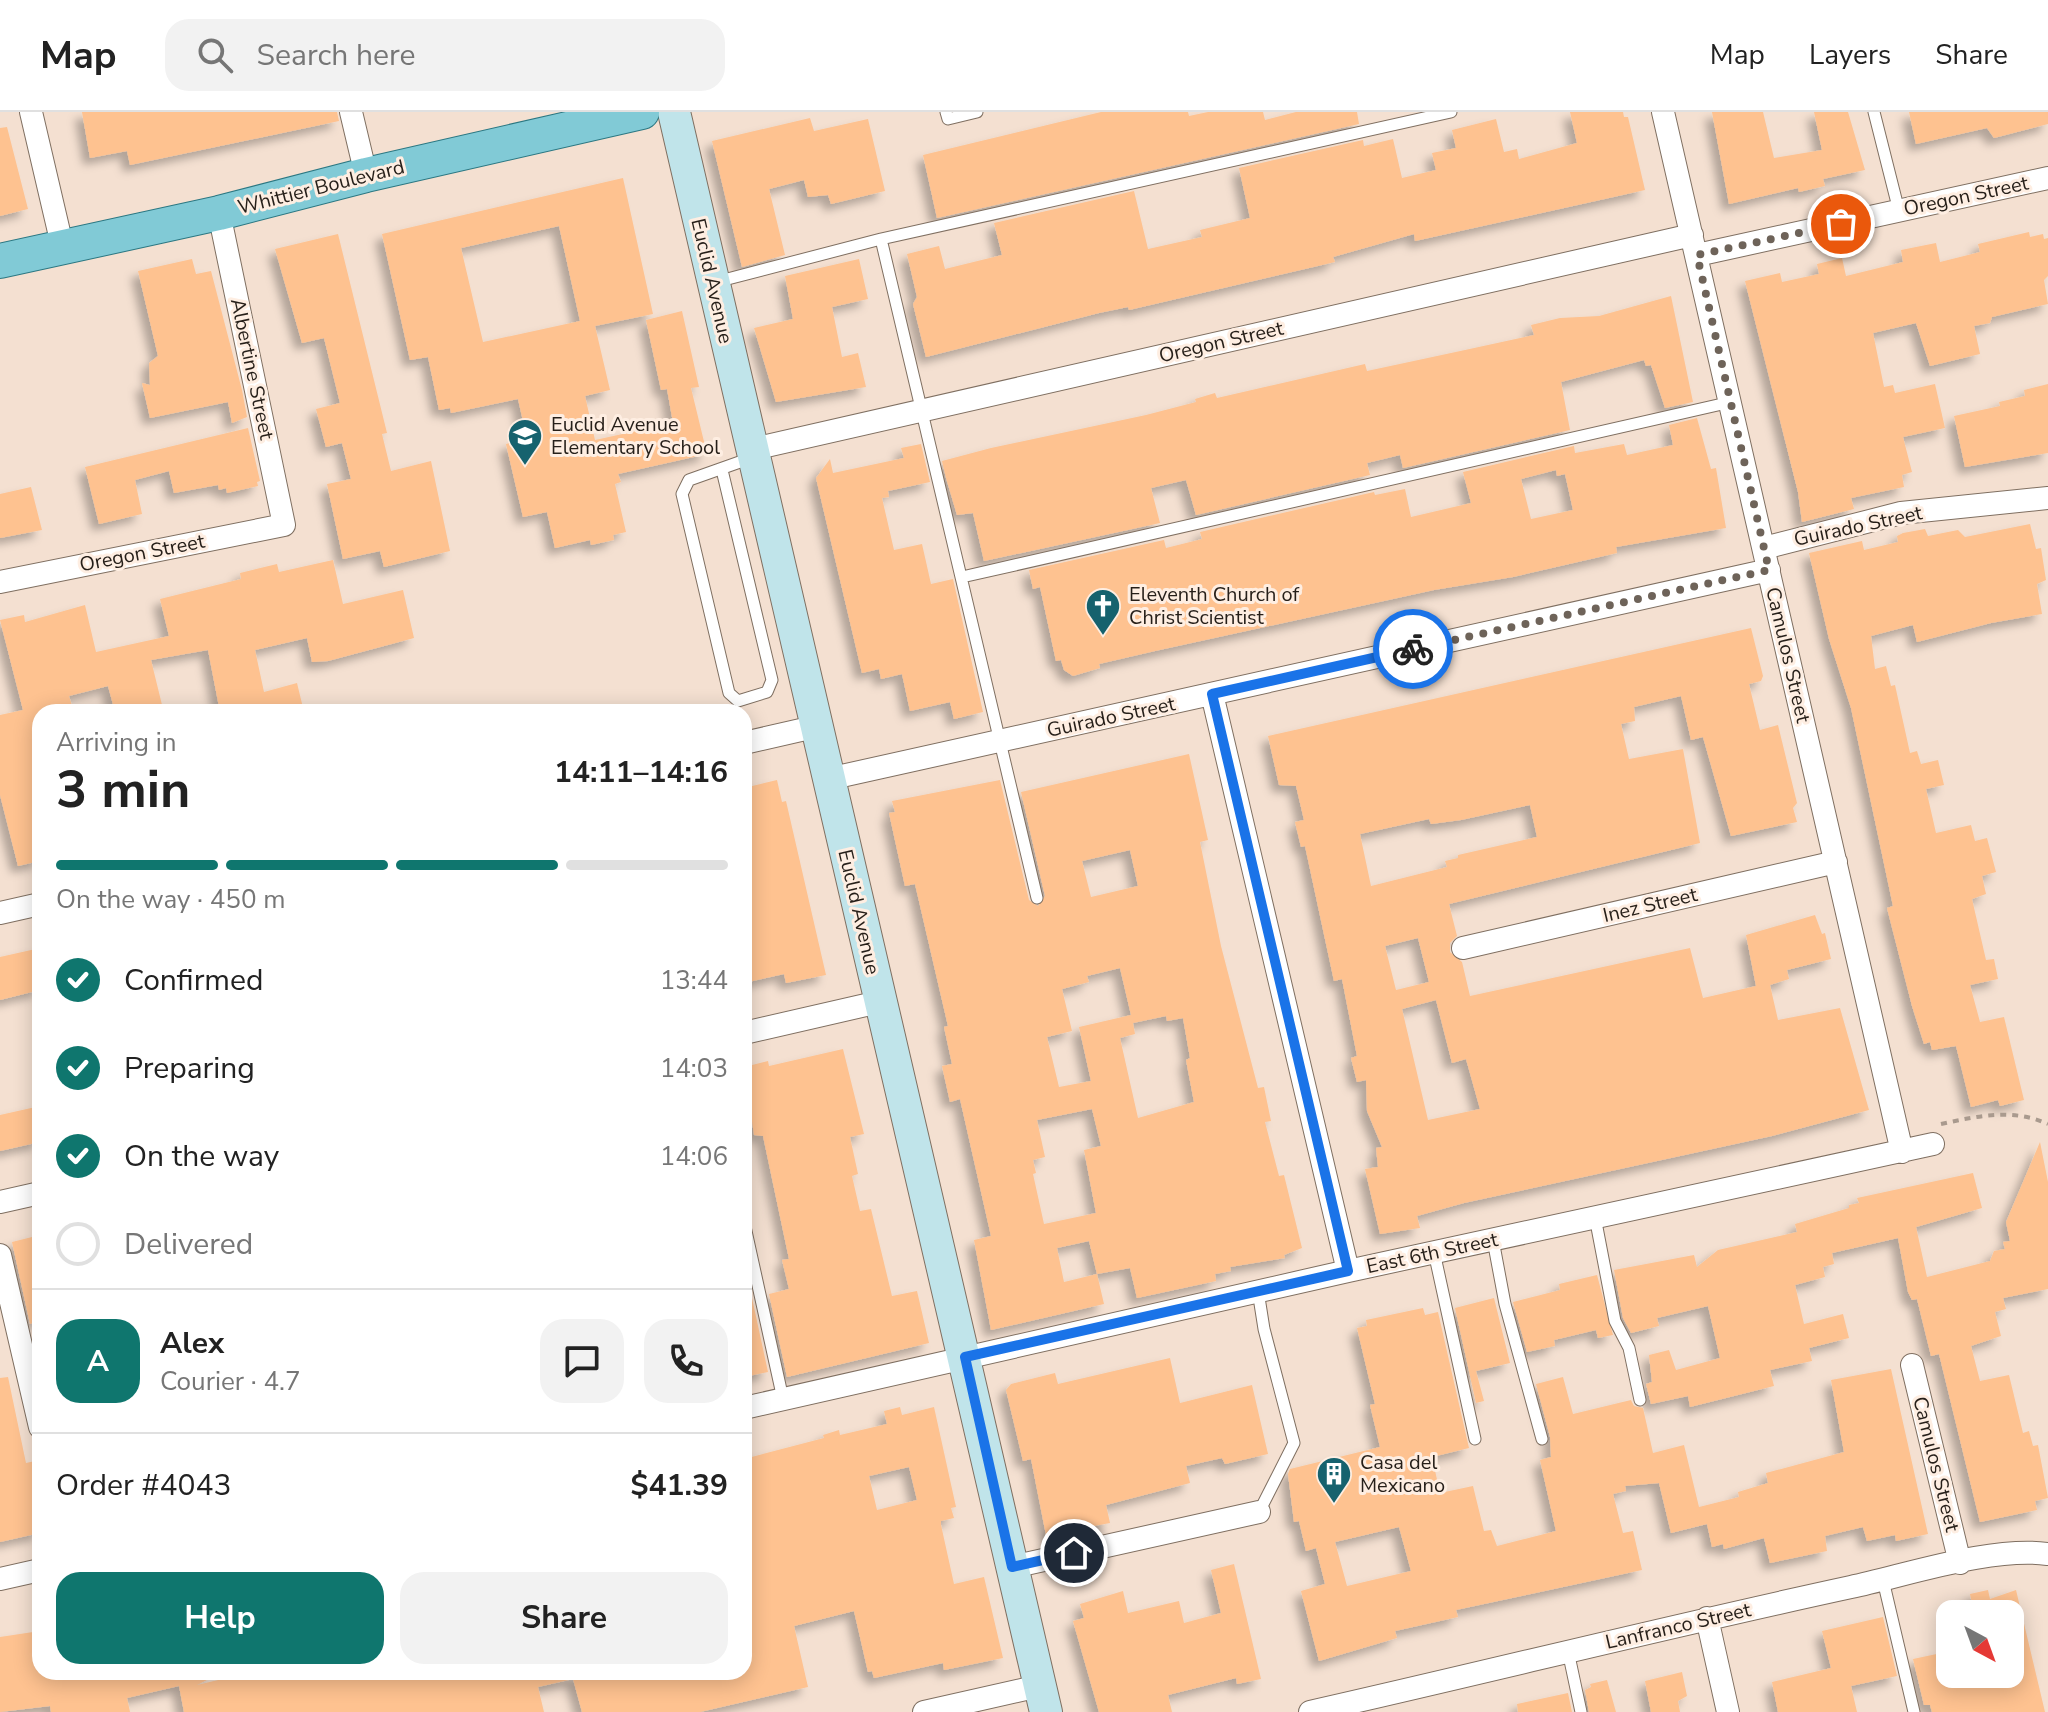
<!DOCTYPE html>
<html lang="en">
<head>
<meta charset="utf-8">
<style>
  body { margin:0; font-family:"Nunito Sans",sans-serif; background:#f2f2f2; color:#222; height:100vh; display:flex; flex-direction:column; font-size:30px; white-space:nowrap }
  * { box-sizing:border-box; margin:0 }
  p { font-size:26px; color:#767676 }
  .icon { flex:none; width:44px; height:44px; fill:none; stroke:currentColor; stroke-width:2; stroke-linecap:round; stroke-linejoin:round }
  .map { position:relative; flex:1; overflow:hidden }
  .drawer { position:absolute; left:32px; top:592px; width:720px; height:976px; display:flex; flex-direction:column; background:#fff; border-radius:24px; box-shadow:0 4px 20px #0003 }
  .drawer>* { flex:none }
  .needle { width:52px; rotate:139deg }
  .tools { position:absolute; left:1936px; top:1488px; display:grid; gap:16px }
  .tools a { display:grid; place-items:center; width:88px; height:88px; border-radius:16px; background:#fff; box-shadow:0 4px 20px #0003; font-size:40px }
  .pin { position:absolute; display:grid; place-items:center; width:68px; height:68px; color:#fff; margin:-34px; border:4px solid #fff; border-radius:50%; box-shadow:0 2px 8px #0007 }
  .courier { position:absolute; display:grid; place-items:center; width:80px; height:80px; margin:-40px; border:6px solid #1a73e8; border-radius:50%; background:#fff; color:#222; box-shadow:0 2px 10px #0007 }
  .overview em { font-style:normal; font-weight:700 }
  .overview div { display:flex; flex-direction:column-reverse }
  .overview { display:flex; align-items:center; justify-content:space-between; height:136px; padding:0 24px }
  h1 { font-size:52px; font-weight:700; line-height:60px }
  .bar { display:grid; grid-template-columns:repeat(4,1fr); gap:12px 8px; align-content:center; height:96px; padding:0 24px }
  .bar i { height:10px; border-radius:6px; background:#e0e0e0 }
  .bar .active { background:#0f766e }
  .bar p { grid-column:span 4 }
  .line { display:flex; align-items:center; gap:20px; padding:0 24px; border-top:2px solid #e0e0e0 }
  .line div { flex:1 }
  .round { display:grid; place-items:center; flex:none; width:84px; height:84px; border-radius:24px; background:#f2f2f2 }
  ol { padding:0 24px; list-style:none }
  li { display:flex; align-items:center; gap:24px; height:88px }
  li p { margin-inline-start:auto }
  li .icon { padding:8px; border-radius:50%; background:#0f766e; color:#fff; stroke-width:4 }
  li:last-child { color:#767676 }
  li i { width:44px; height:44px; border:4px solid #e0e0e0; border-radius:50% }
  .button { display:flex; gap:16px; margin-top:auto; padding:16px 24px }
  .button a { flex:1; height:92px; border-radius:24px; background:#0f766e; color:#fff; font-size:32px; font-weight:700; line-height:92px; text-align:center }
  .button a+a { background:#f2f2f2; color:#222 }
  header { display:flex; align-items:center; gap:48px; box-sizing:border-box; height:112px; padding:0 40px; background:#fff; border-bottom:2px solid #e0e0e0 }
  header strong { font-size:38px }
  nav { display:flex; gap:44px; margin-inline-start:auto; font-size:28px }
  .search { width:560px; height:72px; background:#f2f2f2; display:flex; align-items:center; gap:20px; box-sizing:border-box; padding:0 28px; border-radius:24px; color:#767676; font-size:30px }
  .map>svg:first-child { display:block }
  .building { fill:#fec290; fill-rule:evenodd; filter:url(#shadow) }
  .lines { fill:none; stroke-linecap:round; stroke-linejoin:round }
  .lane-casing { stroke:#7f6f61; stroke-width:13 }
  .street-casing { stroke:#7f6f61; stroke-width:24 }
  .secondary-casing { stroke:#7f6f61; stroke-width:34 }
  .primary-casing { stroke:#2b7782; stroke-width:36 }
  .path { stroke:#a99a8e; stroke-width:4; stroke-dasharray:6 6; stroke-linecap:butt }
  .lane { stroke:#fff; stroke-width:11 }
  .street { stroke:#fff; stroke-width:22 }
  .secondary { stroke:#c0e4ea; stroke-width:32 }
  .primary { stroke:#81cad6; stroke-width:34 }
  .done { stroke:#6e6359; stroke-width:8; stroke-dasharray:0 14.4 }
  .route { stroke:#1a73e8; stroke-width:10 }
  .labels { text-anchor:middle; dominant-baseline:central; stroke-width:6; stroke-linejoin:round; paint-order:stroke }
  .street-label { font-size:20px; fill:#261f19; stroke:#feeee2 }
  .poi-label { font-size:20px; fill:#261f19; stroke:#feeee2; text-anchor:start }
</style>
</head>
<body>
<header>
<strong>Map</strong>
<div class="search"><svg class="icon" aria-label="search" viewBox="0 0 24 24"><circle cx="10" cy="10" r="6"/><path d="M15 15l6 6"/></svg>Search here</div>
<nav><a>Map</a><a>Layers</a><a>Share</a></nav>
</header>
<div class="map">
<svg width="2048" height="1600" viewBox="0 0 2048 1600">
  <defs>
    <filter id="shadow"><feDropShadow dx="-7" dy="7" stdDeviation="4" flood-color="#0004"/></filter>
  </defs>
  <rect width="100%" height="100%" fill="#f4e0d1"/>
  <path class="building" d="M82,0H337L339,9L130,53L127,39L90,46Z
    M1101,0H1188L1189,4L1208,0H1263L1265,8L1296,0H1357L1359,12L937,106L923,43Z
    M1570,0H1623L1624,5H1628L1645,78L1415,129L1414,122L1333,145L1335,150L1129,198L1128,195L1099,201L926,245L913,192L917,185L907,142L939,134L945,157L1002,143L994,111L1134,79L1148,137L1202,125L1200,118L1250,106L1239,56L1363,28L1364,34L1393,27L1402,66L1436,58L1432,41L1456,36L1452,18L1496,7L1504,40L1517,37L1519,47L1577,31Z
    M1712,0H1763L1774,46L1822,38L1814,0H1848L1865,58L1823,67L1825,74L1799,80L1798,76L1729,92Z
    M1909,0H2048V12L1994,26L1987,16L1916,32Z
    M810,6L814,19L868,7L885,79L831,92L828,83L808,85L804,68L769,77L785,143L742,155L712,29Z
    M7,15L28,97L0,104V16Z
    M623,66L653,202L595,214L610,278L585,284L595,328L673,311L667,277L661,278L646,208L682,199L699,275L691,276L707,342L618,362L621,370L615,372L626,420L613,423L614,428L591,433L590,428L555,436L547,400L523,405L506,332L527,327L518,287L451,301L450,296L439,298L428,245L410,248L382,122ZM559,114L580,209L483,230L461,136Z
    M2029,120L2030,125L2043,122L2044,127L2048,126V164L2044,168L2048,192L1992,205L1990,211L1974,214L1980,242L1930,254L1916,211L1873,221L1884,275L1893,273L1895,281L1935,272L1945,316L1903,325L1912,360L1902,363L1904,375L1851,386L1854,397L1802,410L1798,380L1745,169L1780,161L1782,170L1819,162L1817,152L1842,146L1846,164L1903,150L1901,138L1936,131L1940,150L1980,140L1978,132Z
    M338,122L387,321L382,322L391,359L431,349L450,439L384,455L380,439L343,447L327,372L351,367L342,331L326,335L316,297L340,291L324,226L302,231L275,137Z
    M192,147L196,162L211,159L242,278L247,305L232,311L228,290L150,306L142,271L150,273L149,251L158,244L138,159Z
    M859,147L868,187L832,195L842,245L858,241L866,275L776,290L754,216L793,207L785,164Z
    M1671,184L1693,290L1665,296L1651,253L1646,254L1644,248L1561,270L1570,318L1403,356L1400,343L1367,351L1370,363L1196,403L1186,368L1151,376L1160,411L984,449L973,401L957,403L946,366L942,349L991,336L1146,303L1196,290L1195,287L1215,281L1217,286L1365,252L1367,259L1465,238L1534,223L1531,213L1560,206L1599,204Z
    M2048,272V341L1965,355L1954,304L2000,294L1999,290L2025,284L2024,278Z
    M1697,306L1711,357L1716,356L1726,416L1616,435L1617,441L1513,465L1434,478L1155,539L1099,552L1100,556L1073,564L1064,558L1061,548L1056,549L1040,475L1033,477L1029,458L1164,428L1166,436L1202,427L1200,420L1374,380L1375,383L1405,377L1411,405L1471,391L1463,360L1574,334L1575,341L1624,332L1627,343L1673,333L1669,313ZM1556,358L1557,364L1565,362L1573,398L1531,407L1521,367Z
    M248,316L260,369L257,370L258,374L227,381L226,376L219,378L218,373L174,381L169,359L135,368L142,402L99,412L85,355Z
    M921,332L930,370L888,379L889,385L882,386L894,438L922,432L931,472L953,467L983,600L954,607L950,590L910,599L902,562L881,567L879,557L862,561L816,366L830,347L833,361L904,346L901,336Z
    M31,375L42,418L0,426V382Z
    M2030,412L2036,437L2041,436L2046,468L2037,472L2042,502L1991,511L1917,530L1913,513L1871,524L1875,557L1886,554L1891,574L1895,573L1910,641L1917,639L1921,652L1938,648L1944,673L1926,677L1936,721L1971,713L1975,729L1987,726L1996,760L1982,764L1986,782L1972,787L1986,848L1994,847L1998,867L1970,873L1980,910L2004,905L2024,988L2000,994L1998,988L1971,995L1956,934L1932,938L1930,930L1924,932L1912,894L1887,796L1893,794L1851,596L1829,527L1809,441L1862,429L1864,438L1898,430L1897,424L1903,421L1925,417L1928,424L1958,418L1965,425Z
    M333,448L343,492L403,478L414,526L328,549L312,550L307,526L255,538L264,580L297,571L304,600H220L208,538L151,548L163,597L115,600L108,574L69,584L72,594L40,600V641H37L40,672L33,673L40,718V749L18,754L0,683V603L23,598L0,508L24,503L25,510L85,493L96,540L169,524L160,487L241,467L240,461L277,452L279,460Z
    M1751,516L1763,564L1761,569L1749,572L1760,618L1778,613L1797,691L1793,696L1797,710L1731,724L1703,625L1691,628L1681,584L1634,595L1635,609L1621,612L1629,647L1683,637L1700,731L1449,792L1457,824L1450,831V840L1462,850L1470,884L1690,836L1703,886L1756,874L1746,823L1815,803L1822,822L1825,821L1831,847L1787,858L1789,867L1770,873L1778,908L1840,896L1869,998L1772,1024L1464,1091L1417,1104L1420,1116L1380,1122L1365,1057L1378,1055L1376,1036L1382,1035L1367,999L1366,968L1357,970L1351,946L1357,944L1342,867L1334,869L1305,734L1301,735L1295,710L1304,708L1296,674L1279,673L1268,624ZM1530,693L1537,725L1458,743V746L1445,749L1447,755L1371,774L1360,722L1429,707L1431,712L1461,708ZM1418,826L1429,870L1396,878L1385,834ZM1436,888L1452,951L1466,947L1480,997L1428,1008L1402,897Z
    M1189,642L1208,728L1200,730L1221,834L1258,976L1264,975L1271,1009L1265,1010L1279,1064L1284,1063L1302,1136L1284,1143L1285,1146L1230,1155L1231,1159L1215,1162L1216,1169L1137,1186L1130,1156L1097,1162L1089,1129L1057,1136L1064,1170L1097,1162L1104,1192L991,1218L974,1128L991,1124L960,987L950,990L942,954L952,952L944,915L948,914L915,772L905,774L889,701L895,700L892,689L1000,668L1029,788L1038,794L1045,784L1021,680ZM1130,738L1138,774L1091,785L1082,749ZM1120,856L1131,903L1079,915L1091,969L1059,975L1047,925L1072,919L1062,877L1089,870L1087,864ZM1166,904L1167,909L1183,906L1190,946L1186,948L1194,990L1138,1006L1120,926L1135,922L1133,911ZM1092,997L1101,1034L1084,1038L1096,1101L1044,1112L1033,1062L1036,1061L1033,1048L1045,1045L1037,1008Z
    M777,668L782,690L786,689L826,863L786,871L784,862L744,871V848L752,846L744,809V676Z
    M40,836V878L0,888V845Z
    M843,937L864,1022L850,1025L858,1062L852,1064L860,1099L871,1097L892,1184L917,1179L929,1231L787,1265L769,1182L789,1177L782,1148L789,1147L763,1024L754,1023L744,955L768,949L769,954Z
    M40,994V1030L0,1039V1003Z
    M2040,1030L2048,1070V1177L2003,1186L2006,1197L1995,1200L2001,1224L1971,1234L1980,1269L2009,1263L2023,1321L2029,1319L2033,1334L2038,1333L2048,1386L2035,1389L2037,1398L1980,1410L1939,1242L1931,1244L1917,1187L1912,1188L1908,1180L1898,1126L1832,1141L1834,1152L1823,1155L1825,1165L1795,1173L1804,1212L1843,1202L1849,1226L1809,1236L1812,1249L1770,1258L1774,1274L1690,1295L1688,1284L1651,1292L1646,1272L1652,1270L1649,1243L1669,1238L1676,1258L1720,1246L1708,1194L1657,1206L1659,1214L1631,1221L1623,1206L1614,1158L1694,1143L1697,1155L1718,1138L1797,1120L1795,1112L1849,1096V1093L1859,1091L1857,1086L1973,1061L1982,1096L1916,1115L1927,1165L1990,1149L1994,1139L2005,1137L2003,1130L2010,1129L2006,1110Z
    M40,1123V1209L30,1212L12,1130Z
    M1597,1163L1613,1223L1598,1226L1596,1218L1554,1228L1555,1234L1527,1240L1513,1190L1560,1178L1559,1172Z
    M752,1186L768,1260L744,1265V1189Z
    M1494,1186L1510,1251L1476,1259L1484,1289L1476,1291L1455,1196Z
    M1423,1196L1425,1203L1438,1200L1469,1336L1432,1345L1440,1381L1473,1374L1484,1419L1491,1418L1497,1434L1556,1419L1540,1348L1551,1345L1550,1325L1536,1272L1563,1265L1573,1302L1631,1288L1634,1294L1643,1296L1653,1341L1684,1333L1699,1395L1739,1385L1738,1380L1768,1371L1766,1361L1844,1340L1831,1268L1891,1257L1928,1422L1896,1429L1895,1423L1867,1429L1863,1415L1825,1424L1827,1439L1770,1451L1764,1426L1724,1437L1723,1432L1712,1435L1707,1412L1671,1421L1659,1371L1625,1374L1626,1379L1613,1382L1623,1421L1633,1419L1642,1458L1456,1498L1458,1505L1395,1519L1397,1526L1319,1549L1301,1479L1325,1472L1316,1436L1306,1439L1299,1409L1294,1410L1288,1362L1290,1357L1380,1335L1370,1293L1375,1292L1357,1216L1367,1214L1366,1208ZM1399,1415L1411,1459L1347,1474L1335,1430Z
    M1170,1246L1180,1291L1252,1273L1268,1342L1225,1352L1222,1346L1186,1354L1190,1371L1106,1393L1110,1411L1046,1423L1031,1347L1023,1349L1006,1278L1011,1272L1055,1261L1058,1272Z
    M8,1265L26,1351L35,1349L40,1369V1421L0,1430V1266Z
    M900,1295L902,1303L934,1295L956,1395L951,1396L954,1406L941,1409V1413L954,1472L984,1465L1003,1546L944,1558L943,1551L874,1566L872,1559L868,1560L854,1499L794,1514L808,1575L700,1600H582L573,1567L538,1575L544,1600H184L179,1574L127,1586L130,1600H51L50,1594L0,1600V1525L33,1520L40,1560L46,1566L63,1560H208L209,1567L197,1573L252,1560H602L604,1568L639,1560L643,1567L676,1560H744V1347L824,1326L823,1323L839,1318L840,1323L887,1312L884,1299ZM909,1355L917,1388L877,1398L869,1364Z
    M1234,1452L1261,1567L1237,1572L1236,1566L1168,1583L1172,1600H1099L1073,1509L1084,1506L1080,1492L1123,1479L1128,1501L1179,1489L1184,1511L1221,1501L1211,1458Z
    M1988,1478L1990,1487L2016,1478L2045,1600H1932L1930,1593H1924L1913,1547L1946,1540L1950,1562H1974L1976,1567L2010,1562V1502H1958L1957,1495L1972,1492L1970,1482Z
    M1883,1505L1897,1564L1851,1574L1857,1600H1778L1772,1570L1831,1556L1822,1519Z
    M1682,1560L1687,1584L1678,1589L1680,1600H1651L1645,1569Z
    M1607,1568L1616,1600H1589L1585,1578L1591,1575L1590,1572Z
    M1568,1581L1572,1600H1518L1517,1592Z"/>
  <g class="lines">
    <defs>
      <path id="lane" d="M946,0L948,7L977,0
        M1874,0L1899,99
        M881,127L1037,786
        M716,170L881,127L1451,0
        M722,358L772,568L767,580L738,589L729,581L682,382L689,368L751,346
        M962,465L1731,290
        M1595,1105L1615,1209L1629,1236L1640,1288
        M744,1110L783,1287
        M1493,1128L1505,1192L1542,1327
        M1434,1140L1475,1327
        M1258,1179L1264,1217L1294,1331L1259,1400
        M1883,1468L1914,1600
        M1568,1539L1581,1600"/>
      <path id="street" d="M31,0L63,137
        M351,0L366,63
        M1663,0L1902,1040
        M1697,143L2048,66
        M749,338L1692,123
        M1764,436L1901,401L2048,386
        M0,470L284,413L219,101
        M1212,582L1348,1159
        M744,631L814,615
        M828,667L1769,458
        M0,801L40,792
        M1463,836L1836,750
        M744,921L879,890
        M0,1090L40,1081
        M0,1143L40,1315
        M1912,1253L1960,1451
        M744,1296L1348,1159L1933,1032
        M1012,1455L1259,1400
        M0,1467L40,1458
        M1707,1506L1728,1600
        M924,1600L1039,1574
        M1310,1600C1491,1559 1670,1514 1851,1475C1907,1463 1993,1434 2048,1442"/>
      <path id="secondary" d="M674,0L1046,1600"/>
      <path id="primary" d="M0,149L219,101L366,63L642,0"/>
    </defs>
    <use href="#lane" class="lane-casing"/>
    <use href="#street" class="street-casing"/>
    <use href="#secondary" class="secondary-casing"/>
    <use href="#primary" class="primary-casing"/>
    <path class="path" d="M1941,1012C1978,1004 2013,996 2048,1012"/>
    <use href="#lane" class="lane"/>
    <use href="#street" class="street"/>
    <use href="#secondary" class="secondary"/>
    <use href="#primary" class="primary"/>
  </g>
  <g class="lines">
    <path class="done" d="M1413,537L1769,458L1697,143L1841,112"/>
    <path class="route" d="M1074,1441L1012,1455L965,1245L1348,1159L1212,582L1413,537"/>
  </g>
  <defs>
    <symbol id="school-pin" viewBox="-11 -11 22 30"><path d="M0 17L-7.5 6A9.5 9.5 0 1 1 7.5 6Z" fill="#16626e" stroke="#feeee2"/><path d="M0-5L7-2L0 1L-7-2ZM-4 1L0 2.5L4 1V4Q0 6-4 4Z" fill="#fff"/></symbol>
    <symbol id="church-pin" viewBox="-11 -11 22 30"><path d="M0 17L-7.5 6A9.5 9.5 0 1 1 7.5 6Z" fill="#16626e" stroke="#feeee2"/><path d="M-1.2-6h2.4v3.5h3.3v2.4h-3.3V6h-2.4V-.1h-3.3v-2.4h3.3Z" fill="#fff"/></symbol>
    <symbol id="building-pin" viewBox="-11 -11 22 30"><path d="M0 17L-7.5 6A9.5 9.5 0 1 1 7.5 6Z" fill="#16626e" stroke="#feeee2"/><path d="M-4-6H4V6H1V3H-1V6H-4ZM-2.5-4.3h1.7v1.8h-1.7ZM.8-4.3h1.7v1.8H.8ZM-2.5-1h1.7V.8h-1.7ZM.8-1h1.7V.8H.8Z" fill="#fff"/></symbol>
  </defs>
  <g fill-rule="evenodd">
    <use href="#school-pin" x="505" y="304" width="40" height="54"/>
    <use href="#church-pin" x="1083" y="474" width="40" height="54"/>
    <use href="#building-pin" x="1314" y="1342" width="40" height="54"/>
  </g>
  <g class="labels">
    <g class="street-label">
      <text transform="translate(321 75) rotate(-14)">Whittier Boulevard</text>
      <text transform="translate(1966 84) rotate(-12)">Oregon Street</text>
      <text transform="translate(712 169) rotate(77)">Euclid Avenue</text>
      <text transform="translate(1221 230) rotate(-13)">Oregon Street</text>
      <text transform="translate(252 257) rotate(78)">Albertine Street</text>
      <text transform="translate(1858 414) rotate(-12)">Guirado Street</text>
      <text transform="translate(142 441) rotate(-11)">Oregon Street</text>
      <text transform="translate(1788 543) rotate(77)">Camulos Street</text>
      <text transform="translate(1111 605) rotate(-12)">Guirado Street</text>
      <text transform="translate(1650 793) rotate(-13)">Inez Street</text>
      <text transform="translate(859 800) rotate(77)">Euclid Avenue</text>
      <text transform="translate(1432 1141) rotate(-12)">East 6th Street</text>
      <text transform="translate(1936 1352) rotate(76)">Camulos Street</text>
      <text transform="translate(1678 1514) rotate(-13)">Lanfranco Street</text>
    </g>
    <g class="poi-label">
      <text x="551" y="312">Euclid Avenue<tspan x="551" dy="23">Elementary School</tspan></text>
      <text x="1129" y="482">Eleventh Church of<tspan x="1129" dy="23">Christ Scientist</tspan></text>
      <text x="1360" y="1350">Casa del<tspan x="1360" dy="23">Mexicano</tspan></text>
    </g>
  </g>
</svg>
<div class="tools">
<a><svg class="needle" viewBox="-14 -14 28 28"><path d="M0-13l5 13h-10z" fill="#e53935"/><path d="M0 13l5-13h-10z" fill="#767676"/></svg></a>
</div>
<div class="pin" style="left:1841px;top:112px;background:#ea580c"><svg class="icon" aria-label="bag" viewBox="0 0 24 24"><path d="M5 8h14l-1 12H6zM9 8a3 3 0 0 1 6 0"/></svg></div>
<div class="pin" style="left:1074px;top:1441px;background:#1f2937"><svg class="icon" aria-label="home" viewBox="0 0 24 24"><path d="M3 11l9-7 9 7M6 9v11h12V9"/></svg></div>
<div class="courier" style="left:1413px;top:537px"><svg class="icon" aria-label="bike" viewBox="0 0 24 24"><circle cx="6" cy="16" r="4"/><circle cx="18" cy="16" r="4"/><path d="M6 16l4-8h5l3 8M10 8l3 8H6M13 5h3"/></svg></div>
<section class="drawer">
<div class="overview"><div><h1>3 min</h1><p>Arriving in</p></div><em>14:11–14:16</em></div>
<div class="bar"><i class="active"></i><i class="active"></i><i class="active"></i><i></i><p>On the way · 450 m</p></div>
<ol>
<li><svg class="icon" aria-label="check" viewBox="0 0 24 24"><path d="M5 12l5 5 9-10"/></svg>Confirmed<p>13:44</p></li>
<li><svg class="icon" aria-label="check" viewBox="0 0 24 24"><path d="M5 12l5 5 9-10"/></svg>Preparing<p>14:03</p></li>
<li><svg class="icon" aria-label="check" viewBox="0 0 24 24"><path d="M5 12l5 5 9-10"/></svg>On the way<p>14:06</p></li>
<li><i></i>Delivered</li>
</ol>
<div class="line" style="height:144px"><b class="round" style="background:#0f766e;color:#fff">A</b><div><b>Alex</b><p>Courier · 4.7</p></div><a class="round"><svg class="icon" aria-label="chat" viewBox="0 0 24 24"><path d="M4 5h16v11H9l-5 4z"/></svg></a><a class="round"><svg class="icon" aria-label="phone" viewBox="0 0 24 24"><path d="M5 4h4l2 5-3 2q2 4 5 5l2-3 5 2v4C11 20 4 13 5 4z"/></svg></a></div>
<div class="line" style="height:104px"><div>Order #4043</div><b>$41.39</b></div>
<div class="button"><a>Help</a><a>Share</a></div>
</section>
</div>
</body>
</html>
